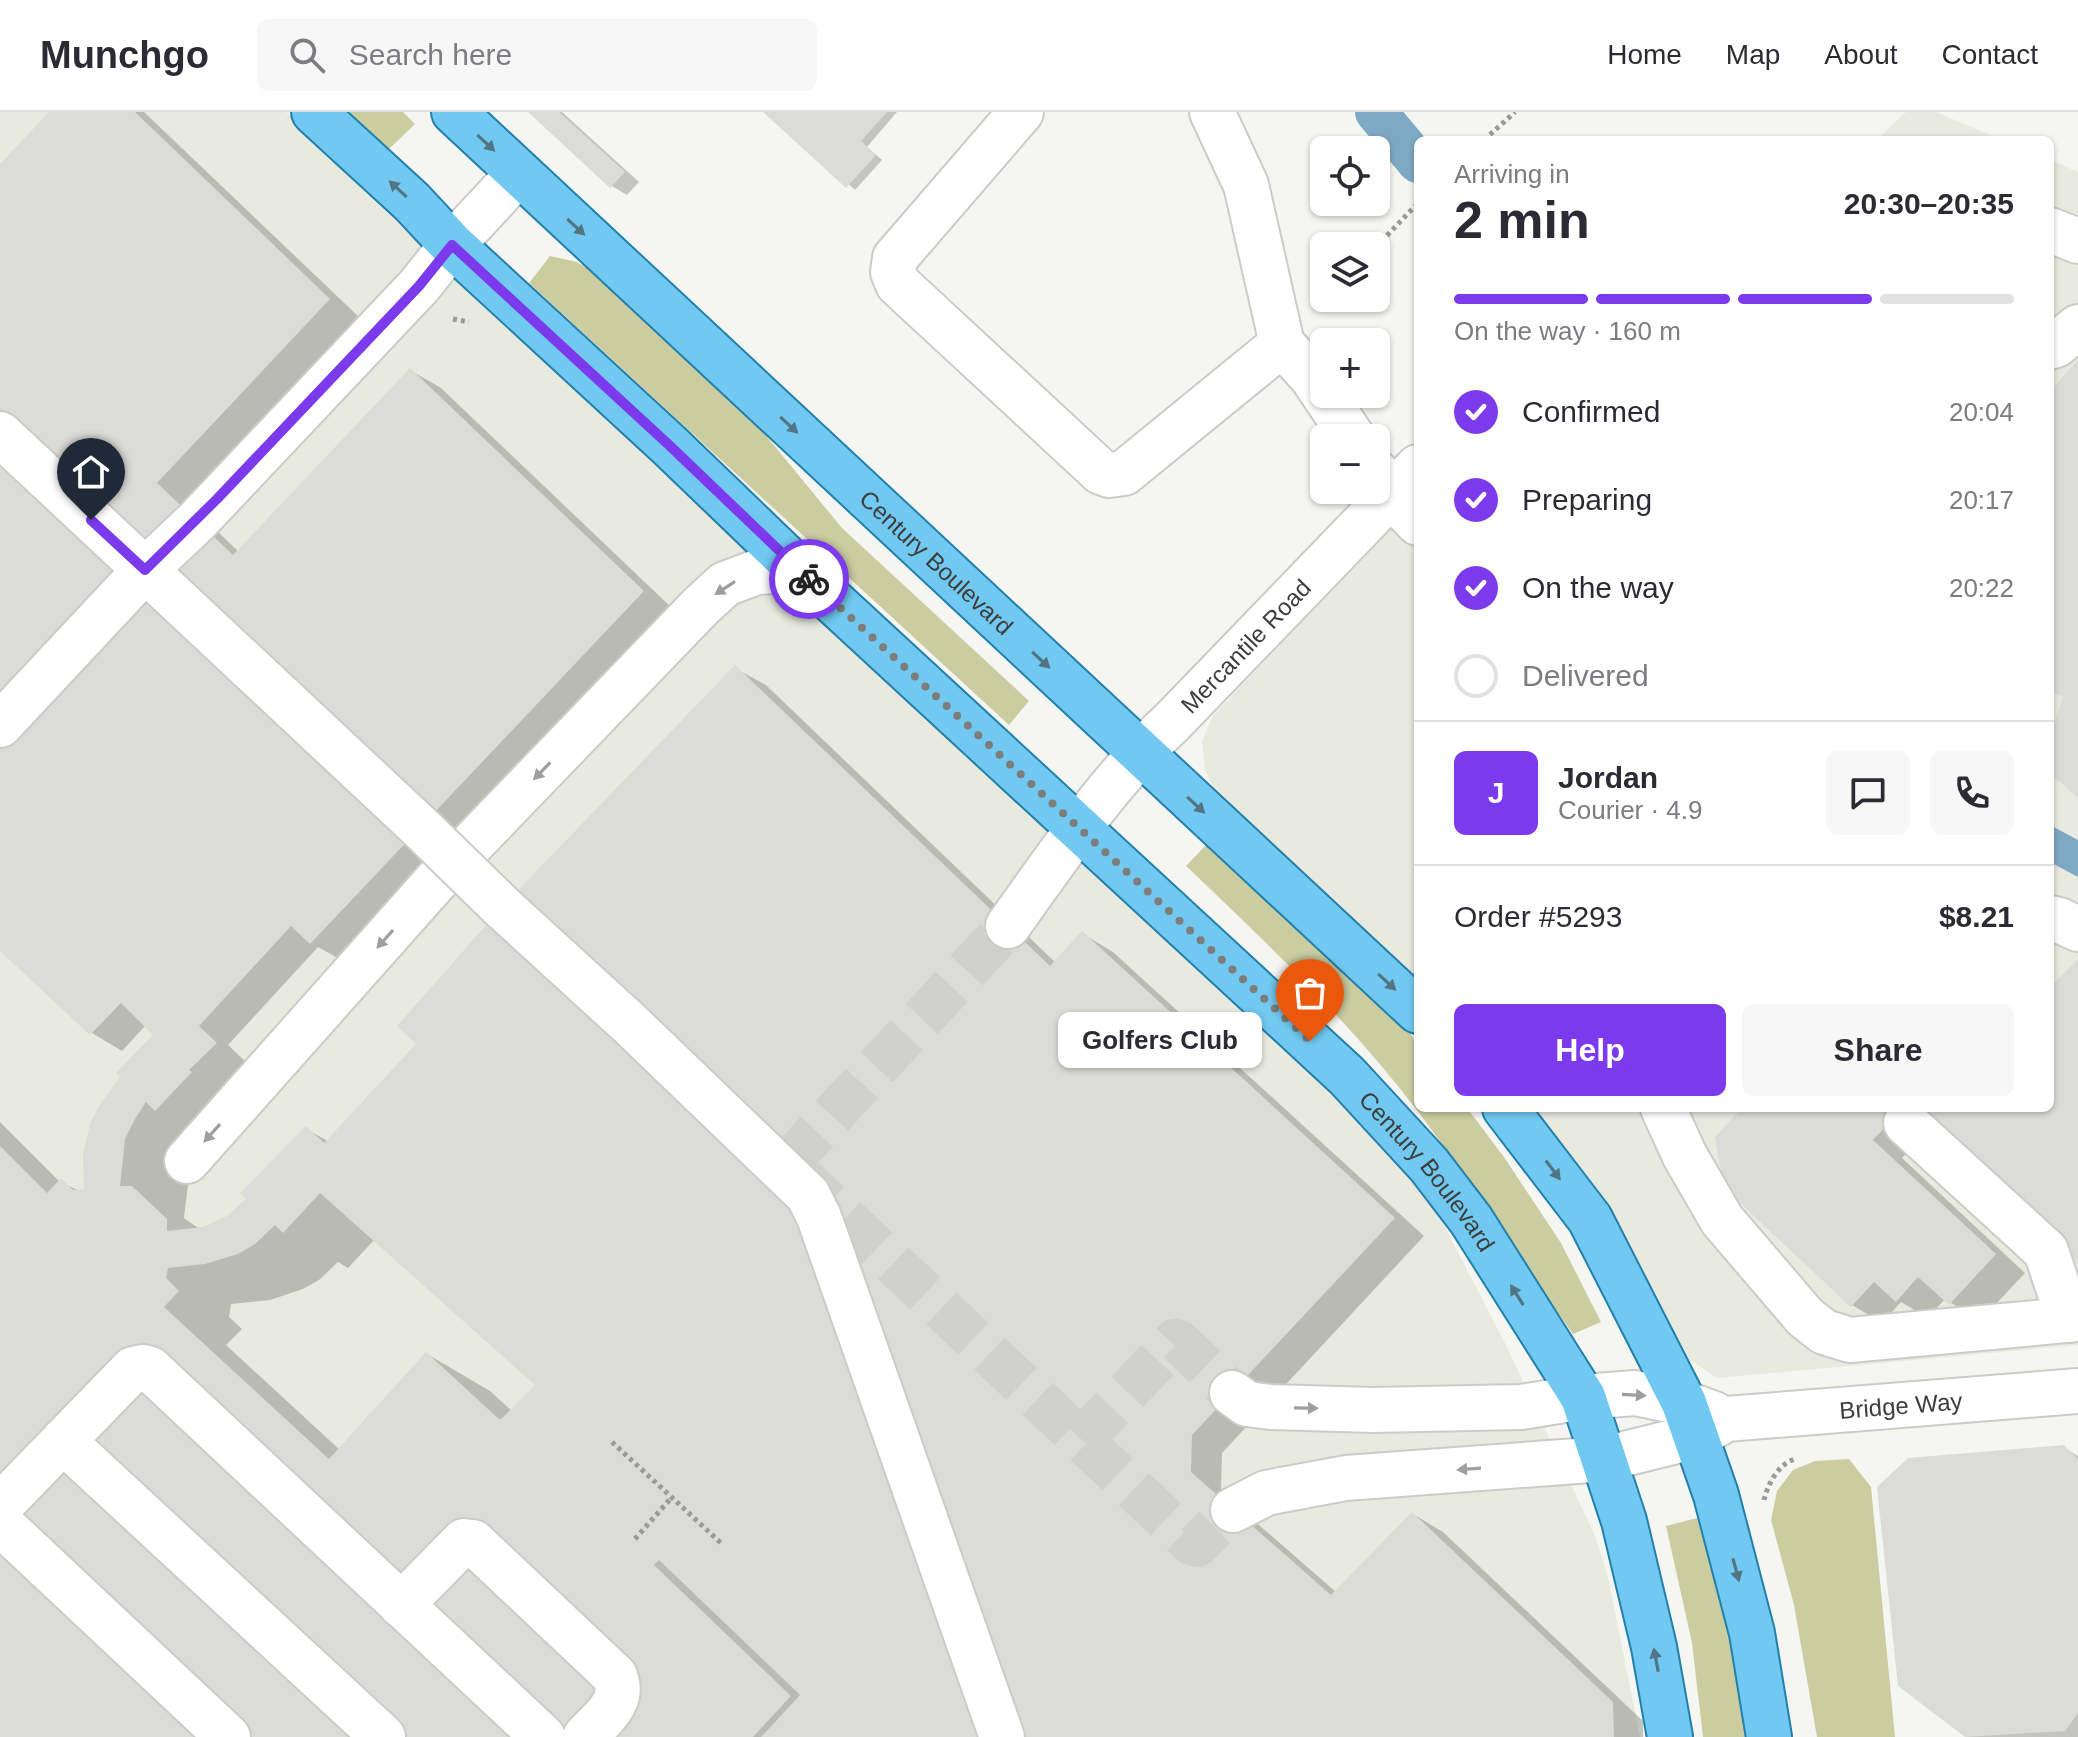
<!DOCTYPE html>
<html lang="en">
<head>
<meta charset="utf-8">
<style>
  body { margin:0; font-family:Helvetica,sans-serif; background:#f7f7f7; color:#2b2b33; height:100vh; display:flex; flex-direction:column; font-size:30px; white-space:nowrap }
  * { box-sizing:border-box; margin:0 }
  p { font-size:26px; color:#7c7c81 }
  .icon { flex:none; width:44px; height:44px; fill:none; stroke:currentColor; stroke-width:2; stroke-linecap:round; stroke-linejoin:round }
  .map { position:relative; flex:1; overflow:hidden }
  .drawer { position:absolute; left:1414px; top:24px; width:640px; height:976px; display:flex; flex-direction:column; background:#fff; border-radius:12px; box-shadow:0 2px 6px #0004 }
  .drawer>* { flex:none }
  .fabs { position:absolute; left:1310px; top:24px; display:grid; gap:16px }
  .fabs a { display:grid; place-items:center; width:80px; height:80px; border-radius:12px; background:#fff; box-shadow:0 2px 6px #0004; font-size:40px }
  .pin { position:absolute; display:grid; place-items:center; width:68px; height:68px; color:#fff; margin:-82px -34px; border-radius:50% 50% 50% 0; rotate:-45deg; box-shadow:0 0 8px #0007 }
  .pin .icon { rotate:45deg }
  .courier { position:absolute; display:grid; place-items:center; width:80px; height:80px; margin:-40px; border:6px solid #7c3aed; border-radius:50%; background:#fff; color:#222; box-shadow:0 2px 10px #0007 }
  .bubble { position:absolute; height:56px; border-radius:12px; background:#fff; box-shadow:0 2px 6px #0004; font-size:26px; font-weight:600; line-height:56px; text-align:center }
  .summary em { font-style:normal; font-weight:600 }
  .summary div { display:flex; flex-direction:column-reverse }
  .summary { display:flex; align-items:center; justify-content:space-between; height:136px; padding:0 40px }
  h1 { font-size:52px; font-weight:600; line-height:60px }
  .bar { display:grid; grid-template-columns:repeat(4,1fr); gap:12px 8px; align-content:center; height:96px; padding:0 40px }
  .bar i { height:10px; border-radius:6px; background:#e1e1e2 }
  .bar .on { background:#7c3aed }
  .bar p { grid-column:span 4 }
  .line { display:flex; align-items:center; gap:20px; padding:0 40px; border-top:2px solid #e1e1e2 }
  .line div { flex:1 }
  .round { display:grid; place-items:center; flex:none; width:84px; height:84px; border-radius:12px; background:#f7f7f7 }
  ol { padding:0 40px; list-style:none }
  li { display:flex; align-items:center; gap:24px; height:88px }
  li p { margin-inline-start:auto }
  li .icon { padding:8px; border-radius:50%; background:#7c3aed; color:#fff; stroke-width:4 }
  li:last-child { color:#7c7c81 }
  li i { width:44px; height:44px; border:4px solid #e1e1e2; border-radius:50% }
  .button { display:flex; gap:16px; margin-top:auto; padding:16px 40px }
  .button a { flex:1; height:92px; border-radius:12px; background:#7c3aed; color:#fff; font-size:32px; font-weight:600; line-height:92px; text-align:center }
  .button a+a { background:#f7f7f7; color:#2b2b33 }
  header { display:flex; align-items:center; gap:48px; box-sizing:border-box; height:112px; padding:0 40px; background:#fff; border-bottom:2px solid #e1e1e2 }
  header strong { font-size:38px }
  nav { display:flex; gap:44px; margin-inline-start:auto; font-size:28px }
  .search { width:560px; height:72px; background:#f7f7f7; display:flex; align-items:center; gap:20px; box-sizing:border-box; padding:0 28px; border-radius:12px; color:#7c7c81; font-size:30px }
  .map>svg:first-child { display:block }
  .built { fill:#e8e9df }
  .green { fill:#cbcda1 }
  .water { fill:#7ea9c4 }
  .shadow { fill:#0003; fill-rule:evenodd }
  .lines { fill:none; stroke-linecap:round; stroke-linejoin:round }
  .canal { stroke:#7ea9c4; stroke-width:42 }
  .building { fill:#dbdbd7; fill-rule:evenodd }
  .minor-tunnel { stroke:#d0d1cd; stroke-width:44; stroke-dasharray:44 22; stroke-linecap:butt }
  .minor-casing { stroke:#cbccc8; stroke-width:48 }
  .major-casing { stroke:#2280aa; stroke-width:48 }
  .path { stroke:#9a9b98; stroke-width:5; stroke-dasharray:4 4; stroke-linecap:butt }
  .minor { stroke:#fff; stroke-width:44 }
  .major { stroke:#71c8f0; stroke-width:44 }
  .minor-bridge-casing { stroke:#cbccc8; stroke-width:48; stroke-linecap:butt }
  .minor-bridge { stroke:#fff; stroke-width:44 }
  .oneway { fill:#527583 }
  .oneway2 { fill:#9e9e9d }
  .done { stroke:#7d7e7b; stroke-width:8; stroke-dasharray:0 14.4 }
  .route { stroke:#7c3aed; stroke-width:10 }
  .labels { text-anchor:middle; dominant-baseline:central; stroke-width:7; stroke-linejoin:round; paint-order:stroke }
  .street-label { font-size:24px; fill:#3d3d3b; stroke:#f5f6f2 }
</style>
</head>
<body>
<header>
<strong>Munchgo</strong>
<div class="search"><svg class="icon" aria-label="search" viewBox="0 0 24 24"><circle cx="10" cy="10" r="6"/><path d="M15 15l6 6"/></svg>Search here</div>
<nav><a>Home</a><a>Map</a><a>About</a><a>Contact</a></nav>
</header>
<div class="map">
<svg width="2078" height="1625" viewBox="0 0 2078 1625">
  <rect width="100%" height="100%" fill="#f5f6f2"/>
  <path class="built" d="M0,0H286L1328,975L1432,1090L1506,1233L1596,1426L1608,1465L1640,1625H0Z
    M1906,0H1936L2002,28H1876Z
    M2050,48L2078,60V1233L1717,1266L1684,1244L1531,996H2050Z
    M1418,385V873L1216,681L1205,658L1202,629L1213,604Z"/>
  <path class="green" d="M349,0H403L415,12L389,37Z
    M550,144L577,150L621,177L721,269L842,416L1029,589L1009,613L529,171Z
    M1206,733L1409,920L1418,933V996H1467L1504,1045L1561,1131L1601,1210L1573,1222C1520,1148 1472,1070 1416,997C1348,908 1267,831 1186,754Z
    M1849,1347L1871,1375L1895,1625H1817L1794,1493L1771,1408L1777,1379L1793,1358L1815,1349Z
    M1697,1406L1733,1523L1745,1625H1703L1692,1531L1666,1414Z"/>
  <path class="water" d="M2050,713L2078,728V765L2050,750Z"/>
  <path class="shadow" d="M52,0H144L359,205L186,389L239,440L410,258L441,276L673,497L341,848L318,835L228,933L246,950L225,970L254,998L189,1064L184,1106L201,1118L228,1106L249,1087L306,1017L328,1029L419,932L735,556L766,573L1056,851L1083,822L1113,840L1424,1124L1222,1341L1221,1380L1336,1480L1413,1402L1443,1420L1643,1609V1625H0V1010L60,1070L80,1079H86L162,930L146,913L122,939L92,921L0,836V55ZM375,1127L538,1273L512,1299L490,1279L427,1242L340,1338L226,1233L242,1217L229,1205L231,1192L270,1188L303,1177L319,1168L338,1150L348,1156Z
    M531,0H562L639,70L627,83L612,74Z
    M766,0H897L867,35L882,48L855,78Z
    M2078,850V1150L1933,1014L1902,1046L2025,1161L1980,1209L1945,1187L1928,1206L1901,1190L1882,1211L1852,1193L1744,996H2050V866L2057,873Z
    M2063,1335L2078,1344V1625H1968L1900,1573Z"/>
  <g class="lines">
    <path class="canal" d="M1376,0L1418,50"/>
  </g>
  <path class="building" d="M49,0H135L330,187L157,371L233,443L410,256L644,479L310,832L291,814L199,914L217,931L189,958L192,960L155,999L146,990L135,1007L125,1027L120,1074H132L167,1107V1119L203,1115L227,1104L246,1087L240,1081L306,1014L324,1031L416,932L397,914L502,795L735,553L1050,854L1082,819L1395,1106L1192,1323L1191,1360L1331,1483L1412,1400L1613,1590L1614,1625H761L800,1583L659,1448L654,1453L791,1584L753,1625H0V1034L47,1081L61,1066L73,1078L84,1077L83,1042L91,1009L101,991L120,965L116,961L153,923L121,891L90,923L0,839V52ZM320,1081L535,1273L500,1308L426,1240L329,1347L164,1195L179,1179L166,1166L168,1156L205,1152L238,1142L255,1132L275,1113L283,1121Z
    M528,0H559L625,60L610,76Z
    M763,0H887L861,29L876,43L846,76Z
    M2078,248V686L2050,661V625L2063,585L2050,579V279Z
    M2078,847V1153L1911,996H2050V875Z
    M1742,996H1903L1873,1028L1996,1142L1949,1193L1918,1165L1896,1190L1874,1170L1851,1195L1724,1076L1715,1025Z
    M2064,1333L2078,1347V1601L2065,1619L1965,1625L1898,1574L1877,1375L1908,1346Z"/>
  <g class="lines">
    <path class="minor-tunnel" d="M787,1052L1008,814
      M797,1061L1191,1431L1197,1433L1233,1398
      M1082,1328L1175,1229L1179,1230L1232,1281"/>
    <defs>
      <g id="minor">
        <path d="M1021,0L895,146L893,160L898,172L1101,360L1109,363L1124,361L1282,232"/>
        <path d="M1212,0L1246,73L1282,232L1312,265L1353,326"/>
        <path d="M2050,118L2078,129"/>
        <path d="M2050,235L2056,233L2078,215"/>
        <path d="M0,322L420,715"/>
        <path d="M1376,360L1392,384L1418,411"/>
        <path d="M0,613L145,458L197,409L419,174L452,133L519,61"/>
        <path d="M502,795L629,911L808,1083L819,1105L1002,1625"/>
        <path d="M2050,806L2059,808L2078,817"/>
        <path id="s1" d="M1008,814C1059,743 1108,669 1173,609L1418,355"/>
        <path d="M1663,996L1685,1044L1722,1108L1805,1205L1824,1220L1850,1228L2078,1207"/>
        <path d="M1906,1011L2046,1139L2069,1208"/>
        <path d="M187,1049L436,769L701,494L725,472L757,460L799,458"/>
        <path d="M1232,1281L1247,1292L1270,1295L1373,1298L1521,1295L1583,1285L1635,1281L1684,1291L1714,1302"/>
        <path d="M63,1329L383,1625"/>
        <path d="M0,1394L133,1257L143,1255L150,1257L543,1625"/>
        <path id="s2" d="M1233,1398L1266,1381L1346,1366L1604,1347L1697,1324L1726,1307L2078,1279"/>
        <path d="M0,1411L228,1625"/>
        <path d="M401,1493L464,1429L473,1430L615,1564C626,1591 601,1607 585,1625"/>
      </g>
      <g id="major">
        <path id="s3" d="M314,0L412,90L452,133L669,333L799,458L1347,964L1429,1053L1471,1108L1583,1285L1624,1409L1654,1535L1670,1625"/>
        <path id="s4" d="M454,0L1418,899"/>
        <path d="M1505,996L1590,1107L1684,1291L1716,1383L1752,1521L1769,1625"/>
      </g>
    </defs>
    <use href="#minor" class="minor-casing"/>
    <use href="#major" class="major-casing"/>
    <path class="path" d="M1484,28L1515,0
      M1376,135L1418,91
      M1319,194L1327,186
      M453,207L469,210
      M612,1330L721,1431
      M1764,1388C1768,1372 1778,1352 1795,1347
      M635,1427L672,1385"/>
    <use href="#minor" class="minor"/>
    <use href="#major" class="major"/>
    <defs>
      <path id="minor-bridge" d="M420,715L502,795"/>
    </defs>
    <use href="#minor-bridge" class="minor-bridge-casing"/>
    <use href="#minor-bridge" class="minor-bridge"/>
  </g>
  <defs><path id="oneway-solid" d="M-6-.8H1V-3.2L6.5 0L1 3.2V.8H-6Z" transform="scale(2)"/></defs>
  <g class="oneway">
    <use href="#oneway-solid" transform="translate(486 31) rotate(43)"/>
    <use href="#oneway-solid" transform="translate(398 77) rotate(-137)"/>
    <use href="#oneway-solid" transform="translate(576 115) rotate(43)"/>
    <use href="#oneway-solid" transform="translate(789 313) rotate(43)"/>
    <use href="#oneway-solid" transform="translate(1041 548) rotate(43)"/>
    <use href="#oneway-solid" transform="translate(1196 693) rotate(43)"/>
    <use href="#oneway-solid" transform="translate(1387 870) rotate(43)"/>
    <use href="#oneway-solid" transform="translate(1553 1058) rotate(53)"/>
    <use href="#oneway-solid" transform="translate(1517 1183) rotate(-122)"/>
    <use href="#oneway-solid" transform="translate(1736 1458) rotate(75)"/>
    <use href="#oneway-solid" transform="translate(1656 1548) rotate(-101)"/>
  </g>
  <g class="oneway2">
    <use href="#oneway-solid" transform="translate(725 476) rotate(147)"/>
    <use href="#oneway-solid" transform="translate(542 659) rotate(134)"/>
    <use href="#oneway-solid" transform="translate(385 827) rotate(132)"/>
    <use href="#oneway-solid" transform="translate(212 1021) rotate(132)"/>
    <use href="#oneway-solid" transform="translate(1634 1283) rotate(3)"/>
    <use href="#oneway-solid" transform="translate(1306 1296) rotate(1)"/>
    <use href="#oneway-solid" transform="translate(1469 1357) rotate(176)"/>
  </g>
  <g class="lines">
    <path class="done" d="M809,467L1310,929"/>
    <path class="route" d="M91,408L145,458L217,387L419,174L452,133L669,333L809,467"/>
  </g>
  <g class="labels">
    <g class="street-label">
      <text stroke="none"><textPath href="#s4" startOffset="660">Century Boulevard</textPath></text>
      <text stroke="none"><textPath href="#s1" startOffset="368">Mercantile Road</textPath></text>
      <text stroke="none"><textPath href="#s3" startOffset="1538">Century Boulevard</textPath></text>
      <text stroke="none"><textPath href="#s2" startOffset="682">Bridge Way</textPath></text>
    </g>
  </g>
</svg>
<div class="fabs">
<a><svg class="icon" aria-label="locate" viewBox="0 0 24 24"><circle cx="12" cy="12" r="6"/><path d="M12 2v4M12 18v4M2 12h4M18 12h4"/></svg></a>
<a><svg class="icon" aria-label="layers" viewBox="0 0 24 24"><path d="M12 4l9 5-9 5-9-5zM3 14l9 5 9-5"/></svg></a>
<a>+</a>
<a>−</a>
</div>
<div class="pin" style="left:1310px;top:929px;background:#ea580c"><svg class="icon" aria-label="bag" viewBox="0 0 24 24"><path d="M5 8h14l-1 12H6zM9 8a3 3 0 0 1 6 0"/></svg></div>
<div class="pin" style="left:91px;top:408px;background:#1f2937"><svg class="icon" aria-label="home" viewBox="0 0 24 24"><path d="M3 11l9-7 9 7M6 9v11h12V9"/></svg></div>
<div class="courier" style="left:809px;top:467px"><svg class="icon" aria-label="bike" viewBox="0 0 24 24"><circle cx="6" cy="16" r="4"/><circle cx="18" cy="16" r="4"/><path d="M6 16l4-8h5l3 8M10 8l3 8H6M13 5h3"/></svg></div>
<div class="bubble" style="left:1058px;top:900px;width:204px">Golfers Club</div>
<section class="drawer">
<div class="summary"><div><h1>2 min</h1><p>Arriving in</p></div><em>20:30–20:35</em></div>
<div class="bar"><i class="on"></i><i class="on"></i><i class="on"></i><i></i><p>On the way · 160 m</p></div>
<ol>
<li><svg class="icon" aria-label="check" viewBox="0 0 24 24"><path d="M5 12l5 5 9-10"/></svg>Confirmed<p>20:04</p></li>
<li><svg class="icon" aria-label="check" viewBox="0 0 24 24"><path d="M5 12l5 5 9-10"/></svg>Preparing<p>20:17</p></li>
<li><svg class="icon" aria-label="check" viewBox="0 0 24 24"><path d="M5 12l5 5 9-10"/></svg>On the way<p>20:22</p></li>
<li><i></i>Delivered</li>
</ol>
<div class="line" style="height:144px"><b class="round" style="background:#7c3aed;color:#fff">J</b><div><b>Jordan</b><p>Courier · 4.9</p></div><a class="round"><svg class="icon" aria-label="chat" viewBox="0 0 24 24"><path d="M4 5h16v11H9l-5 4z"/></svg></a><a class="round"><svg class="icon" aria-label="phone" viewBox="0 0 24 24"><path d="M5 4h4l2 5-3 2q2 4 5 5l2-3 5 2v4C11 20 4 13 5 4z"/></svg></a></div>
<div class="line" style="height:104px"><div>Order #5293</div><b>$8.21</b></div>
<div class="button"><a>Help</a><a>Share</a></div>
</section>
</div>
</body>
</html>
